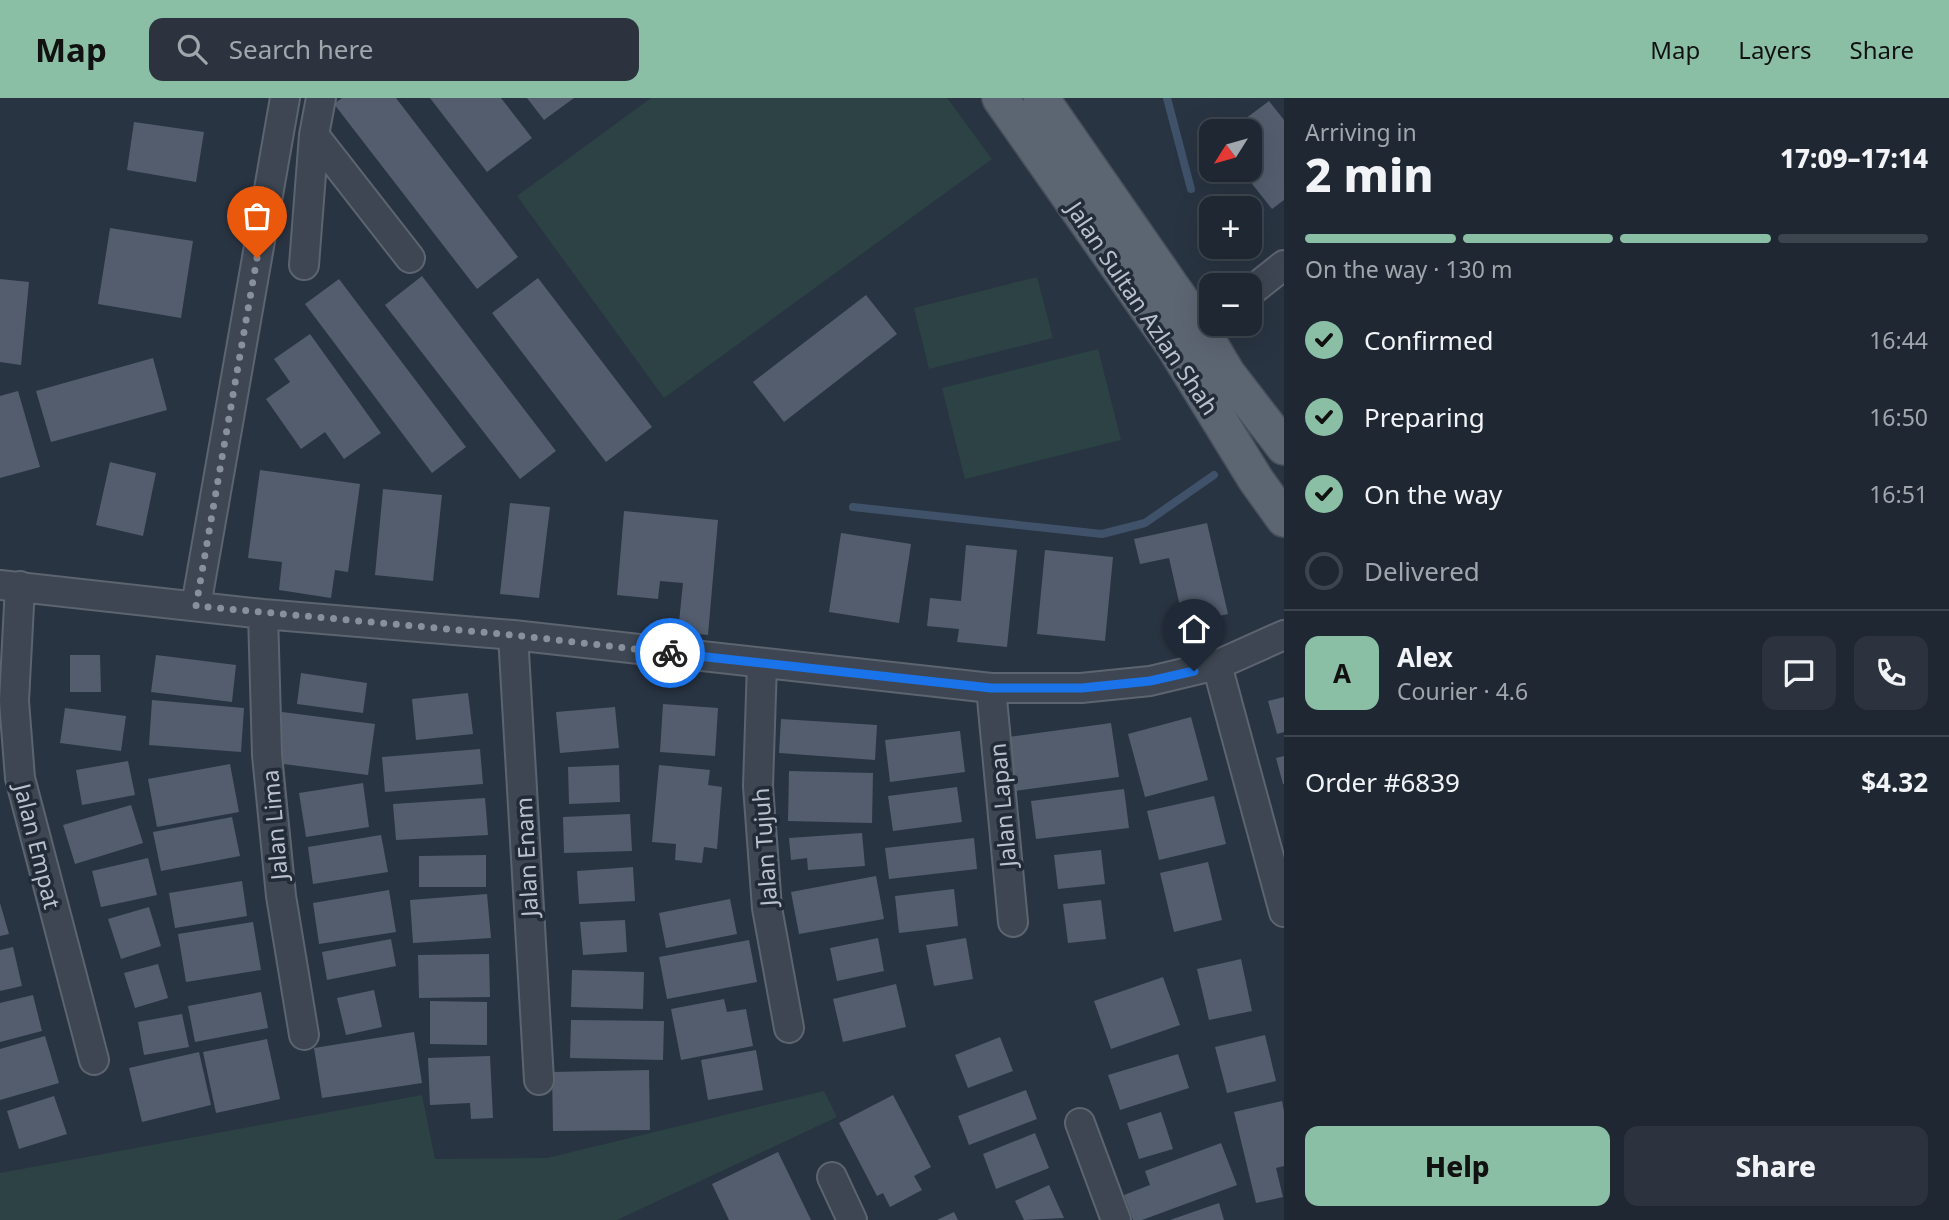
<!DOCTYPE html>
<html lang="en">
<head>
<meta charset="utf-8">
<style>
  body { margin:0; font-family:"Noto Sans",sans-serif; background:#2c333e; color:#f1f3f6; height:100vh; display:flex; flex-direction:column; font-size:26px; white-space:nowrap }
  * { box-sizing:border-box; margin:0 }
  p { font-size:23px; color:#a1a5ac }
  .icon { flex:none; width:38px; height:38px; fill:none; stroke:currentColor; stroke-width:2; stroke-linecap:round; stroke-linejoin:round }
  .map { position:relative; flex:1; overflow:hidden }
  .panel { display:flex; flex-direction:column; background:#1f2732; width:665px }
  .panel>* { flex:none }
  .needle { width:46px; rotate:233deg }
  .controls { position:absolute; left:1199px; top:21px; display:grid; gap:14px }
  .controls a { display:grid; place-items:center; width:63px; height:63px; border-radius:14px; background:#1f2732; box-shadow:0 7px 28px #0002,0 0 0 2px #3c444d; font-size:35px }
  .pin { position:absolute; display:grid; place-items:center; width:60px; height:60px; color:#fff; margin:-72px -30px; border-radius:50% 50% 50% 0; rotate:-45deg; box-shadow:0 0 7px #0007 }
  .pin .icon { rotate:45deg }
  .courier { position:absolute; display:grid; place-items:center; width:70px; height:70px; margin:-35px; border:5px solid #1a73e8; border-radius:50%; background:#fff; color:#222; box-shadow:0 2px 9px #0007 }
  .summary em { font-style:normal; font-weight:800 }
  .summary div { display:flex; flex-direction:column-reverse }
  .summary { display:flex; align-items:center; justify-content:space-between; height:119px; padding:0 21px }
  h1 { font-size:46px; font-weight:800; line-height:52px }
  .bar { display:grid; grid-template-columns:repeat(4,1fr); gap:10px 7px; align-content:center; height:84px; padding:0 21px }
  .bar i { height:9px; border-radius:5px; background:#3c444d }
  .bar .active { background:#8abfa5 }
  .bar p { grid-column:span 4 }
  .line { display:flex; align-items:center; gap:18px; padding:0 21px; border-top:2px solid #3c444d }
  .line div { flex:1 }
  .round { display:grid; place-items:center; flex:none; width:74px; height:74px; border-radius:14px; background:#2c333e }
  ol { padding:0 21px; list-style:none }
  li { display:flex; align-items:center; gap:21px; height:77px }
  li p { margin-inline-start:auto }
  li .icon { padding:7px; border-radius:50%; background:#8abfa5; color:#111; stroke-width:4 }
  li:last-child { color:#a1a5ac }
  li i { width:38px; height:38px; border:4px solid #3c444d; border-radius:50% }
  .button { display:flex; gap:14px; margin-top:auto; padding:14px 21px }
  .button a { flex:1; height:80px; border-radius:14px; background:#8abfa5; color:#111; font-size:28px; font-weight:800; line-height:80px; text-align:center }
  .button a+a { background:#2c333e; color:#f1f3f6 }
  header { display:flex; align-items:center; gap:42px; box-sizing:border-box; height:98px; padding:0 35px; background:#8abfa5; color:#111 }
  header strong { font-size:33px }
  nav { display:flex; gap:38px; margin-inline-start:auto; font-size:24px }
  .search { width:490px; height:63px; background:#2c333e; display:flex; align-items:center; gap:18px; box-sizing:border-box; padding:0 24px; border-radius:14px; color:#a1a5ac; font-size:26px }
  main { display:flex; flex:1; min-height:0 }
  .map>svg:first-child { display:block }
  .park { fill:#2c4244 }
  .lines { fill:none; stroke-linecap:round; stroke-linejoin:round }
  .stream { stroke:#40526a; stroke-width:8 }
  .building { fill:#535d6d }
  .minor-casing { stroke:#5c6470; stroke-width:32 }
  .major-casing { stroke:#474f5c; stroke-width:38 }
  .minor { stroke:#3d4652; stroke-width:28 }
  .major { stroke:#5c6572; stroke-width:35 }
  .done { stroke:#88909c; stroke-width:7; stroke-dasharray:0 12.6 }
  .route { stroke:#1a73e8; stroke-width:9 }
  .labels { text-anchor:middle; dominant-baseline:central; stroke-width:7; stroke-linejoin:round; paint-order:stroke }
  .street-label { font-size:23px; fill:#bbc1cc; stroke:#222b38 }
</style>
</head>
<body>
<header>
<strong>Map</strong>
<div class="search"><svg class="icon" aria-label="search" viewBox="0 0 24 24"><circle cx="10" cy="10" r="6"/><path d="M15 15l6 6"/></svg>Search here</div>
<nav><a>Map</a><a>Layers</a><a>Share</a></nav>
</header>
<main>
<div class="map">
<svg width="1284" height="1122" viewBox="0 0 1284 1122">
  <rect width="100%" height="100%" fill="#293442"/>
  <path class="park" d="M651,0H947L992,61L664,300L517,98Z
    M1037,179L1053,240L929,271L914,210Z
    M1098,251L1121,342L965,381L942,290Z
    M824,993L837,1019L617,1122H0V1075L422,997L435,1061L547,1060Z"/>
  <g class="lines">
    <path class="stream" d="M1167,0L1191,91
      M853,409L1102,436L1145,425L1214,377"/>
  </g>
  <path class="building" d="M342,0H396L518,159L477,191L334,6Z
    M430,0H501L532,40L487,74Z
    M527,0H574L544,22Z
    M1269,3L1284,22V102L1272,111L1241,72H1250V33H1229Z
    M134,24L204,34L196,84L127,72Z
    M110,130L193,143L181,220L98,206Z
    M422,178L556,353L520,381L385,207Z
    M538,180L652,329L606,364L492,215Z
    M0,181L29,184L21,267L0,264Z
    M339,181L466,349L432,375L305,206Z
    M866,197L897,236L784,324L753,284Z
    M310,236L381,335L344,361L325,334L301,351L266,301L290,284L274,261Z
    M153,260L167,312L51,344L36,293Z
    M18,293L40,369L0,380V298Z
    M110,364L156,375L143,438L96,427Z
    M260,372L360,386L348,474L335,472L331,500L279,492L282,464L248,460Z
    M383,391L442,397L433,483L375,477Z
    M510,405L550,409L539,500L500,496Z
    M624,413L718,422L708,537L678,534L683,485L660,483L658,501L617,497Z
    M1207,425L1228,516L1184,526L1169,460L1140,466L1134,441Z
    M841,435L911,446L899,525L829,514Z
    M966,447L1017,452L1007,549L957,544L959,531L927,528L930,500L961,503Z
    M1045,452L1113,459L1105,543L1037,536Z
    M70,557H100L101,594H70Z
    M156,557L236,567L232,604L151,594Z
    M301,575L367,585L363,615L297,606Z
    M468,595L473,636L416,642L412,601Z
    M1284,599V634L1277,636L1268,603Z
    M152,602L244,610L241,654L149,647Z
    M663,606L718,610L715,658L660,654Z
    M615,609L619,650L560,655L556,614Z
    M65,610L126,618L121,653L60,645Z
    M282,614L375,626L368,677L276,665Z
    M1191,619L1208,682L1145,699L1128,636Z
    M781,621L877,627L875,662L779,655Z
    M1111,625L1119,679L1015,693L1008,639Z
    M960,633L965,674L890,684L885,642Z
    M480,651L483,686L385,694L382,659Z
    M1284,658V686H1283L1276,660Z
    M128,663L135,697L82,707L76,672Z
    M230,666L239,714L157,729L148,681Z
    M619,667L620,704L569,706L568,669Z
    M659,667L710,672L708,687L722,689L717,751L704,749L702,765L675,762L676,746L652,744Z
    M789,673L873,675L872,725L788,723Z
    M363,685L369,729L306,739L299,695Z
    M957,689L962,724L893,733L888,698Z
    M1124,691L1129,730L1036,741L1031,703Z
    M1214,698L1226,746L1159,762L1147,713Z
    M485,700L488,737L396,742L393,706Z
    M131,707L143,745L75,766L63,727Z
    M630,716L632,753L564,755L563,719Z
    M232,719L240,758L161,773L153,734Z
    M862,735L865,768L808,772L807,760L791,762L789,740Z
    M381,737L388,774L313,786L308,749Z
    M974,740L977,771L889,781L885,750Z
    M1101,752L1105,786L1058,791L1054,757Z
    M486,757V789H419V758Z
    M148,760L157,797L101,809L92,773Z
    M1208,764L1222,822L1174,834L1160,775Z
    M633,769L635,803L579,806L577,773Z
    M876,778L884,821L799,836L791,794Z
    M242,783L247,818L175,830L169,795Z
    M954,791L958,828L899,835L895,798Z
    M389,792L396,834L319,846L313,805Z
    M487,796L491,840L413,845L410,802Z
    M730,801L737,836L666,850L659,815Z
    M1101,802L1106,841L1068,845L1063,806Z
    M0,805L9,836L0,838Z
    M149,809L161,848L121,861L108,821Z
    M625,822L627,854L583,857L580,824Z
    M253,824L261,872L186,884L178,836Z
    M878,840L884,873L837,883L830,850Z
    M966,840L973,881L934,888L926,847Z
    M391,841L396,868L327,882L322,854Z
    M749,842L757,884L667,901L659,859Z
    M13,849L22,888L0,893V852Z
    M489,856L490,899L419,900L418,857Z
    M1241,861L1252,913L1209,922L1197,871Z
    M158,866L168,900L135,910L124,875Z
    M572,872L644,874L643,911L571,909Z
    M1163,879L1180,927L1111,951L1094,903Z
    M896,886L906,929L843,944L833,901Z
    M374,892L382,929L346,937L337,900Z
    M261,894L268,930L195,944L188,908Z
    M33,897L42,933L0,944V905Z
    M724,901L727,914L746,911L753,948L681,962L671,911Z
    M430,903L487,904V947L430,946Z
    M182,916L189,949L144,957L138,924Z
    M571,922L664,923L663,962L570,960Z
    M414,934L422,985L322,1000L314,950Z
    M1265,937L1276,983L1227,995L1215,949Z
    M45,938L59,985L0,1002V951Z
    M1000,939L1013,973L968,990L955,957Z
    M267,941L280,1001L216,1015L203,954Z
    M756,952L763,992L708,1002L701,962Z
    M199,954L211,1007L142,1024L129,970Z
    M1178,956L1189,990L1120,1012L1108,977Z
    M490,958L493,1020L471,1021L470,1005L430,1007L428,960Z
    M649,972L650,1032L553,1033L552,974Z
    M1026,992L1037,1021L969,1047L958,1018Z
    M893,997L931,1069L914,1078L922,1092L890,1109L883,1095L877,1098L839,1025Z
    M54,998L67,1036L19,1051L7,1013Z
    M1282,1003L1284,1013V1068L1276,1070L1283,1099L1256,1105L1234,1014Z
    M1161,1014L1173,1051L1139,1061L1127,1025Z
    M1035,1035L1049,1070L996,1091L983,1056Z
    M1221,1045L1237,1087L1142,1122H1133L1124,1097L1150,1087L1145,1073Z
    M778,1054L811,1122H729L712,1086Z
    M1049,1087L1064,1120L1024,1122L1015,1103Z
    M1219,1105L1224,1122H1170Z
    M954,1114L958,1122H937Z"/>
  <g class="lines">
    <defs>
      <path id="minor" d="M314,37L410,160
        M304,167L314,37L321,0
        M1250,194L1284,167
        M0,487L263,516L513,537L991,590H1081L1150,583L1217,567L1284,537
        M20,488L14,603L20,680L94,962
        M196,508L285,0
        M263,516L267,657L281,798L304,937
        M513,537L539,982
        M762,565L758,688L767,810L789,930
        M1217,567L1284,814
        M991,590L1013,824
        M1080,1025L1116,1122
        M832,1079L852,1122"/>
      <path id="major" d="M1000,0L1173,247L1256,382L1284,421
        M1041,0L1201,231L1227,275L1284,349"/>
    </defs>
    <use href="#minor" class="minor-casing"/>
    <use href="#major" class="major-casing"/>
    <use href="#minor" class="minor"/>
    <use href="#major" class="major"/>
  </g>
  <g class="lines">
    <path class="done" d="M257,160L196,508L513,537L670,555"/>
    <path class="route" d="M670,555L991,590H1082L1150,583L1194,573"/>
  </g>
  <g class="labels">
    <g class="street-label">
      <text transform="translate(1143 210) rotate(56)">Jalan Sultan Azlan Shah</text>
      <text transform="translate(1002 707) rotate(-95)">Jalan Lapan</text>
      <text transform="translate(274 727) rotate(-95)">Jalan Lima</text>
      <text transform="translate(38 748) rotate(76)">Jalan Empat</text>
      <text transform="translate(764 749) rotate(-94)">Jalan Tujuh</text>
      <text transform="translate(526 759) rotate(-93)">Jalan Enam</text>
    </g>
  </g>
</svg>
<div class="controls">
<a><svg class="needle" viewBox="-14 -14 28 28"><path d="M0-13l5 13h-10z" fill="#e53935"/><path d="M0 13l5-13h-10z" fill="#a1a5ac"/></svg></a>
<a>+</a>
<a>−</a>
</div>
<div class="pin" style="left:257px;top:160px;background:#ea580c"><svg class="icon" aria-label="bag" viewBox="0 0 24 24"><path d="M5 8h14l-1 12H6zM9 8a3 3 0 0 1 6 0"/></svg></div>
<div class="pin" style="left:1194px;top:573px;background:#1f2937"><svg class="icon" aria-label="home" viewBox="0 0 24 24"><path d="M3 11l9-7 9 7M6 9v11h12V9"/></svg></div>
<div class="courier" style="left:670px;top:555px"><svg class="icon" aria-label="bike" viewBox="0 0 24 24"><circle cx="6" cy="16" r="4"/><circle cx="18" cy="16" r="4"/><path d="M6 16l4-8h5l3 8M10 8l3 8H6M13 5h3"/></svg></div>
</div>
<section class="panel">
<div class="summary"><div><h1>2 min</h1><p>Arriving in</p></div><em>17:09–17:14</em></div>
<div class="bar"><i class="active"></i><i class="active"></i><i class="active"></i><i></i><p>On the way · 130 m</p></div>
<ol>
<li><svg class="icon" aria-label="check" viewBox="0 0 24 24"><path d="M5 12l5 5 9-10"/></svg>Confirmed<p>16:44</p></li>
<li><svg class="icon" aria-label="check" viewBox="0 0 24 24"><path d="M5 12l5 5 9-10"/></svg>Preparing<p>16:50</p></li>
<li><svg class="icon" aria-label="check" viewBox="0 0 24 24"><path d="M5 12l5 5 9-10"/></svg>On the way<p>16:51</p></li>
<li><i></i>Delivered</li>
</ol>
<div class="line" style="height:126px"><b class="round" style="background:#8abfa5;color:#111">A</b><div><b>Alex</b><p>Courier · 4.6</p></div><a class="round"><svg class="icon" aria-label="chat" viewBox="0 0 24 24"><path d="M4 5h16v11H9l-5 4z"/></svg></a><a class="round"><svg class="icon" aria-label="phone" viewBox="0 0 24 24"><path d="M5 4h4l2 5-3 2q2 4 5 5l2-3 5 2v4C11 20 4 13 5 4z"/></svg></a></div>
<div class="line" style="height:91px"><div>Order #6839</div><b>$4.32</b></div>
<div class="button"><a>Help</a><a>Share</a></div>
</section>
</main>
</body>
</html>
